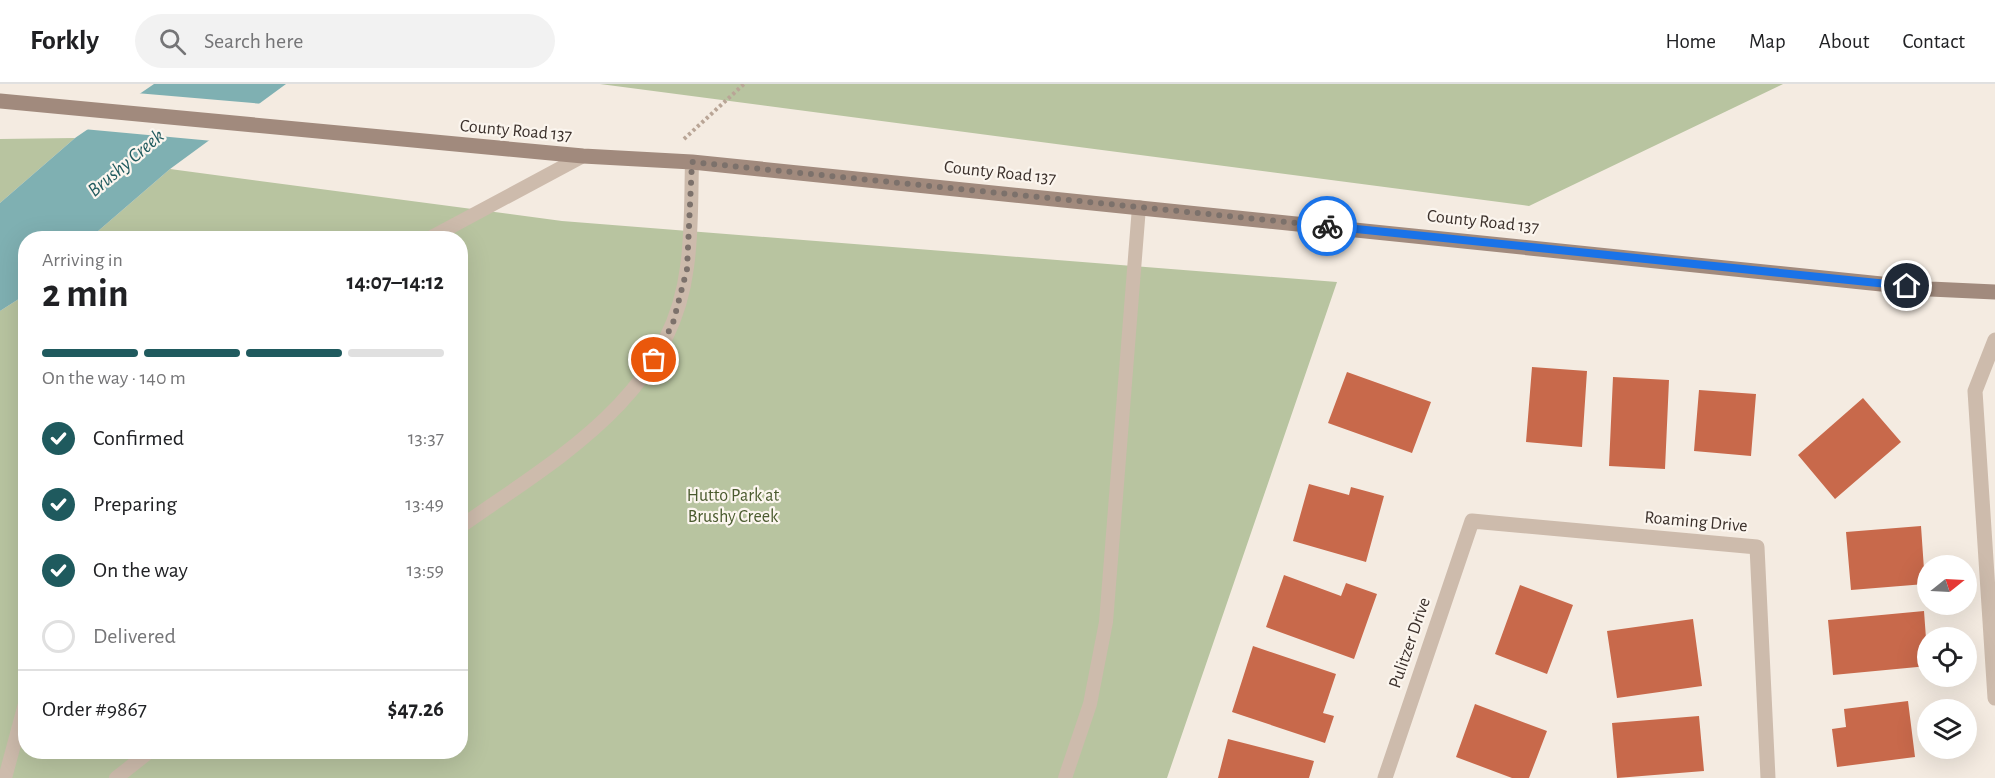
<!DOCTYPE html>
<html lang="en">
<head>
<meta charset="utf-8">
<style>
  body { margin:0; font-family:"Alegreya Sans",sans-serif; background:#f2f2f2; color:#202124; height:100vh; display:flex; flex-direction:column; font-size:22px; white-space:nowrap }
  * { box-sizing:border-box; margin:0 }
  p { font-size:20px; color:#757577 }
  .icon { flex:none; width:33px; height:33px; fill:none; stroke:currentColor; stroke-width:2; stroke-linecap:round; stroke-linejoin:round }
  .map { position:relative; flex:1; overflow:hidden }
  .drawer { position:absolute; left:18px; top:147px; width:450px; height:528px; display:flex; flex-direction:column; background:#fff; border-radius:24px; box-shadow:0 6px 24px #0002 }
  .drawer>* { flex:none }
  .needle { width:39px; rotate:72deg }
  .controls { position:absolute; left:1917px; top:471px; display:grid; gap:12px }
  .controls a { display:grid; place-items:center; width:60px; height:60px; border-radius:50%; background:#fff; box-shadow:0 6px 24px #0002; font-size:30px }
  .pin { position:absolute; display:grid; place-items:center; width:51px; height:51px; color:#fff; margin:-26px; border:3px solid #fff; border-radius:50%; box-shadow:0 2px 6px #0007 }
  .courier { position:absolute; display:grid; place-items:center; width:60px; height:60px; margin:-30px; border:4px solid #1a73e8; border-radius:50%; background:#fff; color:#222; box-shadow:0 2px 8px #0007 }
  .overview em { font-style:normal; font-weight:700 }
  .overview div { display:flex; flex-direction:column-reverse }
  .overview { display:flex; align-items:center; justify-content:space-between; height:102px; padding:0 24px }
  h1 { font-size:39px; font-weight:700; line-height:45px }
  .bar { display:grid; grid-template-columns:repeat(4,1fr); gap:9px 6px; align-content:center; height:72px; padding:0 24px }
  .bar i { height:8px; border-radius:4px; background:#e0e0e0 }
  .bar .current { background:#1f5a5e }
  .bar p { grid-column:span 4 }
  .line { display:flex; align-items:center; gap:15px; padding:0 24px; border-top:2px solid #e0e0e0 }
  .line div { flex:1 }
  ol { padding:0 24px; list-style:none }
  li { display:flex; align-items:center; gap:18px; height:66px }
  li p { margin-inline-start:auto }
  li .icon { padding:6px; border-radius:50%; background:#1f5a5e; color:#fff; stroke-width:4 }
  li:last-child { color:#757577 }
  li i { width:33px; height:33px; border:3px solid #e0e0e0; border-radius:50% }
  header { display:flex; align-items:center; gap:36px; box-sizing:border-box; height:84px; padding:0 30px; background:#fff; border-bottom:2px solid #e0e0e0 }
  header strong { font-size:28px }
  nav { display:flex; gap:33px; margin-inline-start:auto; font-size:21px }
  .search { width:420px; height:54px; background:#f2f2f2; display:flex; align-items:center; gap:15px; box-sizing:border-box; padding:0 21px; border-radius:33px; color:#757577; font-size:22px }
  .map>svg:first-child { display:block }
  .green { fill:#b8c4a0 }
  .water { fill:#7fb0b2 }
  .pier { fill:#f4ebe1 }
  .building { fill:#c8694b }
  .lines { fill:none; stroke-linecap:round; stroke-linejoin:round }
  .path { stroke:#b9a596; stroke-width:4; stroke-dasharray:3 3; stroke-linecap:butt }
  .lane { stroke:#cdbbac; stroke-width:14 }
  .street { stroke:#cdbbac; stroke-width:15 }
  .secondary { stroke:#a18a7d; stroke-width:15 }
  .done { stroke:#7c716b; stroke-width:6; stroke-dasharray:0 10.8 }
  .route { stroke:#1a73e8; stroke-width:8 }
  .labels { text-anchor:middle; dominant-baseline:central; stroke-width:4.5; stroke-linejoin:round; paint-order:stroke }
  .street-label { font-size:18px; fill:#3b302b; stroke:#fbf5ee }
  .park-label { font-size:18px; fill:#4a5a2e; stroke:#fbf5ee }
  .water-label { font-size:20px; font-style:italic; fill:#1f5a5e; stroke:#fbf5ee }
</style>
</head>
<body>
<header>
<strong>Forkly</strong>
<div class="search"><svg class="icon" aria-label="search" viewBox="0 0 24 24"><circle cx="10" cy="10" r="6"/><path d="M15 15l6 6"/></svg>Search here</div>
<nav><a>Home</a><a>Map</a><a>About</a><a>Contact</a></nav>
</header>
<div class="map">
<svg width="1995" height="694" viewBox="0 0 1995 694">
  <rect width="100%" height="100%" fill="#f4ebe1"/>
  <path class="green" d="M600,0H1783L1529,122Z
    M75,54L0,119V55Z
    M170,85L562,137L1337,198L1167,694H0V227L25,211L26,668H460V154H90Z"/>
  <path class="water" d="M154,0H286L170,85L90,154H26L25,211L0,227V119L75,54Z"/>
  <path class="pier" d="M136,9L264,20L213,57L83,45Z"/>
  <path class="building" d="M1532,283L1587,287L1582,363L1526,358Z
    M1347,288L1431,318L1412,369L1328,339Z
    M1613,293L1669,296L1665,385L1609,382Z
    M1699,306L1756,310L1751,372L1694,367Z
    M1863,314L1901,358L1835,415L1798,371Z
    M1309,400L1349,411L1351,403L1384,412L1366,478L1293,457Z
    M1921,442L1925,500L1851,506L1846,448Z
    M1284,491L1341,512L1346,499L1377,510L1354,575L1266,543Z
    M1520,501L1573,521L1547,590L1495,570Z
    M1924,527L1928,582L1833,591L1828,536Z
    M1693,535L1702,602L1617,614L1607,547Z
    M1253,562L1336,590L1323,629L1334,632L1325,659L1232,628Z
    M1908,617L1915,673L1837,683L1832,645L1846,643L1844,625Z
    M1475,620L1547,647L1529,694H1512L1456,673Z
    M1699,632L1704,687L1617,694L1612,639Z
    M1228,655L1314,677L1309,694H1218Z"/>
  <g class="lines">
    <path class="path" d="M684,55L744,0"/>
    <path class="lane" d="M430,154L583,72
      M460,443C556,375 671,313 687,183C692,149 691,113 692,78
      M5,694L26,616
      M116,694L149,668
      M1065,694L1090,620L1106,538L1139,123"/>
    <path class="street" d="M1995,256L1975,307L1995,614
      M1385,694L1472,437L1757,463L1768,694"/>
    <path class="secondary" d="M0,17L583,72L692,78L1930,205L1995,208"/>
  </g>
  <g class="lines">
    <path class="done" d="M654,276L673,239L687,185L692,78L1327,142"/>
    <path class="route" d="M1327,142L1907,202"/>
  </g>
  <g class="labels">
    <g class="street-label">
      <text transform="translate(516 47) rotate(5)">County Road 137</text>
      <text transform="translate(1000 89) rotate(6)">County Road 137</text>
      <text transform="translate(1483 138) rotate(6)">County Road 137</text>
      <text transform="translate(1696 438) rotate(5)">Roaming Drive</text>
      <text transform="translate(1410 559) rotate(-71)">Pulitzer Drive</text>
    </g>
    <g class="park-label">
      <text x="733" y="412">Hutto Park at<tspan x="733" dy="21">Brushy Creek</tspan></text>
    </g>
    <g class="water-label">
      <text transform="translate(126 79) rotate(-40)">Brushy Creek</text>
    </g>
  </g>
</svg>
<div class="controls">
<a><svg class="needle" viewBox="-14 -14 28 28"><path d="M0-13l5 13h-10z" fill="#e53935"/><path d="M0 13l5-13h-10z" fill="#757577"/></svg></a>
<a><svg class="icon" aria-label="locate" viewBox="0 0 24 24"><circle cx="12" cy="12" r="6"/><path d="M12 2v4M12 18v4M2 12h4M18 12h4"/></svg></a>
<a><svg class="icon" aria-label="layers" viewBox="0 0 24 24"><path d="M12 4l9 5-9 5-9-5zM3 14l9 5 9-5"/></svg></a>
</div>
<div class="pin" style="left:654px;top:276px;background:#ea580c"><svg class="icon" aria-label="bag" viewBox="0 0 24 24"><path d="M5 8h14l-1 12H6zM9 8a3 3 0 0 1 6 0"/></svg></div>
<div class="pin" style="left:1907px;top:202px;background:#1f2937"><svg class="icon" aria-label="home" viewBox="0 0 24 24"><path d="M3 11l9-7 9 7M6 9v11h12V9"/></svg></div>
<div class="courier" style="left:1327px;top:142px"><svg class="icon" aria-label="bike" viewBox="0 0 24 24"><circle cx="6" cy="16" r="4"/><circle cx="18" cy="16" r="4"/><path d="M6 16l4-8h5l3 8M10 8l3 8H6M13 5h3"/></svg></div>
<section class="drawer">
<div class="overview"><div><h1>2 min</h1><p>Arriving in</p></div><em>14:07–14:12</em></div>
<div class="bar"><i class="current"></i><i class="current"></i><i class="current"></i><i></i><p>On the way · 140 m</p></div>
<ol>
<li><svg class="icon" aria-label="check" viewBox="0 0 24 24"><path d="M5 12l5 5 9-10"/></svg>Confirmed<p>13:37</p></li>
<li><svg class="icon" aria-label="check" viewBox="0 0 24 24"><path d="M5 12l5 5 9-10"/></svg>Preparing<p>13:49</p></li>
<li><svg class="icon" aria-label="check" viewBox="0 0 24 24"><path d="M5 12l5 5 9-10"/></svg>On the way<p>13:59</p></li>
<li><i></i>Delivered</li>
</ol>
<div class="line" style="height:78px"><div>Order #9867</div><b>$47.26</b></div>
</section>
</div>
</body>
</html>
